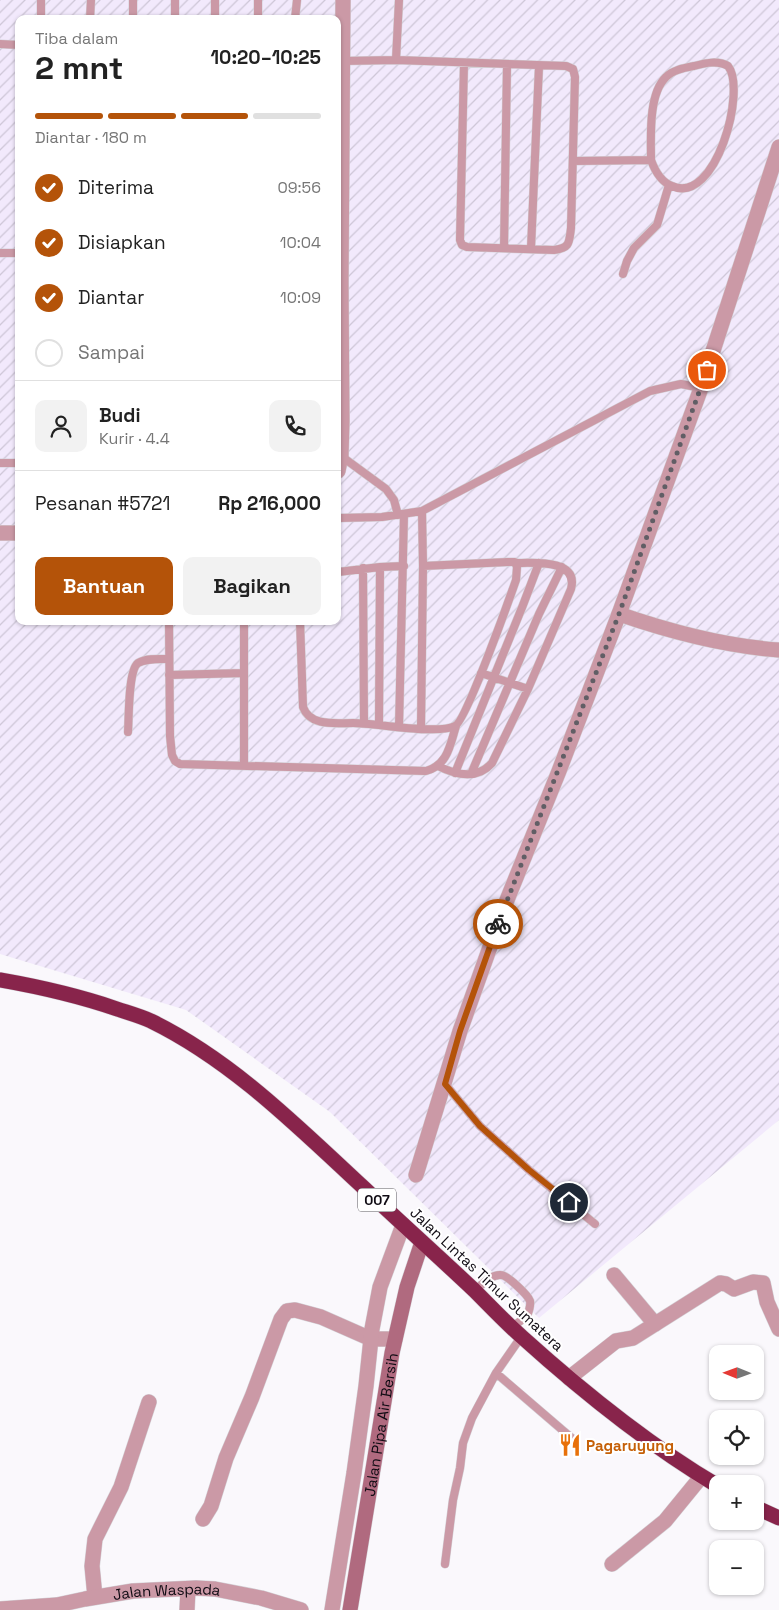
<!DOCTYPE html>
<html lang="id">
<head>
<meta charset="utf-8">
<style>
  body { margin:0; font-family:"Space Grotesk",sans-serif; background:#f2f2f2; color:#222; height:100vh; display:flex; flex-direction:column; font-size:19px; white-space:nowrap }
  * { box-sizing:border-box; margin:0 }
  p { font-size:16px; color:#767676 }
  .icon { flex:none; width:28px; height:28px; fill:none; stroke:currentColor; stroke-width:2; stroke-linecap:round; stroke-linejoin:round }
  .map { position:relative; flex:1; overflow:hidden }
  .sheet { position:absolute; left:15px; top:15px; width:326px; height:610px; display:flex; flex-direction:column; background:#fff; border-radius:10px; box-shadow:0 1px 4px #0004 }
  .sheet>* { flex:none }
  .needle { width:32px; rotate:271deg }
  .fabs { position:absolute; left:709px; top:1345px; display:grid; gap:10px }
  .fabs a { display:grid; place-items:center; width:55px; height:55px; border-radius:10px; background:#fff; box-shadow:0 1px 4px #0004; font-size:25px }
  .pin { position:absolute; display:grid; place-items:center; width:42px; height:42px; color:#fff; margin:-21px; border:2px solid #fff; border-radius:50%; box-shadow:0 1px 5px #0007 }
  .courier { position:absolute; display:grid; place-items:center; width:50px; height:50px; margin:-25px; border:4px solid #b45309; border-radius:50%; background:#fff; color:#222; box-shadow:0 1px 6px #0007 }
  .summary em { font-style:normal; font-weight:600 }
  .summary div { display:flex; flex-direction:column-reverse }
  .summary { display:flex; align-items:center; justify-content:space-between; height:85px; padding:0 20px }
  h1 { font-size:32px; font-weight:600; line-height:38px }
  .bar { display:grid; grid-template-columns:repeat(4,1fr); gap:8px 5px; align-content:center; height:60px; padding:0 20px }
  .bar i { height:6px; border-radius:4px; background:#e0e0e0 }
  .bar .active { background:#b45309 }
  .bar p { grid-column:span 4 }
  .line { display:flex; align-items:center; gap:12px; padding:0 20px; border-top:1px solid #e0e0e0 }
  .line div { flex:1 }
  .round { display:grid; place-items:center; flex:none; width:52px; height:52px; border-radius:10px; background:#f2f2f2 }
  ol { padding:0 20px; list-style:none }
  li { display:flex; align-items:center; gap:15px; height:55px }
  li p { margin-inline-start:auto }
  li .icon { padding:5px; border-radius:50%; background:#b45309; color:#fff; stroke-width:4 }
  li:last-child { color:#767676 }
  li i { width:28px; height:28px; border:2px solid #e0e0e0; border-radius:50% }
  .primary-button { display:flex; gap:10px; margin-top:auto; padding:10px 20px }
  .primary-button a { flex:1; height:58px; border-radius:10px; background:#b45309; color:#fff; font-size:20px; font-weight:600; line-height:58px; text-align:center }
  .primary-button a+a { background:#f2f2f2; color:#222 }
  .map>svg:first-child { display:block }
  .industrial { fill:url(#industrial-furrows); fill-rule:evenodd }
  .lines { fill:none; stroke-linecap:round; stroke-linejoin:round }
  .lane-casing { stroke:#d4d2d7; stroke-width:9 }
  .street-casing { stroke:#d4d2d7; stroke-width:16 }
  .secondary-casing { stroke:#d4d2d7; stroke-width:16 }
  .highway-casing { stroke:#d4d2d7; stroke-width:16 }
  .lane { stroke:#cb99a6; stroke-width:8 }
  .street { stroke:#cb99a6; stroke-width:15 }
  .secondary { stroke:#b06a7f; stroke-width:15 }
  .highway { stroke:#88244b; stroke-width:15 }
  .done { stroke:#615e65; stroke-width:5; stroke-dasharray:0 9 }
  .route { stroke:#b45309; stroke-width:6 }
  .labels { text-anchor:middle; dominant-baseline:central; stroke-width:4; stroke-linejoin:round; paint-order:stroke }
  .shield { fill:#fff; stroke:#57545a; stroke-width:1 }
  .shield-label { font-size:14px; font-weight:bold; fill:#0f0b13 }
  .street-label { font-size:15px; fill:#0f0b13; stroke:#fff }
  .food-label { font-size:15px; font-weight:bold; fill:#c56008; stroke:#fff; text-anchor:start }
</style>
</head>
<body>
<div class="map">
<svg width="779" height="1610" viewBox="0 0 779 1610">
  <defs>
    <pattern id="industrial-furrows" width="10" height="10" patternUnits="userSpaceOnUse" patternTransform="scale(1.25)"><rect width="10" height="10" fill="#f2e9fc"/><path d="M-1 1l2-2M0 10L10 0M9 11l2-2" fill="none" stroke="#cec6d7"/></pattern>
  </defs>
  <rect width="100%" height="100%" fill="#faf8fc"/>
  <path class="industrial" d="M0,0H779V1120L539,1318L330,1112L186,1010L0,954ZM19,19H338V621H19Z"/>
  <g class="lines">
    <defs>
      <path id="lane" d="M41,0V19
        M175,0V19
        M90,19L91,0
        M133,19V0
        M215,19V0
        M258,19V0
        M295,19L297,0
        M0,44L19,45
        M396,60L399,0
        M342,61L396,60L566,66L573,69L575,77L571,228C569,243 570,248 554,250L467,247L462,245L460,240L464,63
        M573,161L651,160C651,138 648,94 666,77C673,70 684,68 694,66C705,63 718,60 728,66C747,89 716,206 672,186C661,182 655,171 651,160
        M504,248L507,65
        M531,248L539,66
        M0,253H19
        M623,274L627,261L634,248L657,225L669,185
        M341,456L386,489L394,500L398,515
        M0,463H19
        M338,518L382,517L422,511L650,391L681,384L701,388
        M363,568L364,723
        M338,572L380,567L404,566
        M169,621L170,736L172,755L175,761L180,764L426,771C448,765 450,745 456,726
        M300,621L303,707C310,727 336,723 353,723C376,723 437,735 455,726C466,721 509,600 516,580L517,567L515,562H508L423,566
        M481,673L528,689L571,589C579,559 534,563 516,563
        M169,675L244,673
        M379,724L380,567
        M399,727L404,514
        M421,728L423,566L422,511
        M128,732C129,719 128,670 138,663C147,658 159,659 169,659
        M244,766V621
        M438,766C456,775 477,780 492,763L528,689
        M455,773L523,605L539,563
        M471,774L539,614L562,567
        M445,1084L480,1126L529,1170L595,1224
        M474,1291C482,1285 491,1274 501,1275C507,1275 528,1295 530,1301C531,1306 529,1311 527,1316L511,1328
        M496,1373L574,1440
        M445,1564L453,1500L460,1468L463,1443L472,1418L496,1373L521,1337"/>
      <g id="street">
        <path d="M338,471L341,456L342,421L341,283L343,0"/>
        <path d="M0,533H19"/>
        <path d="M619,614C671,632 723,646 779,650"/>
        <path d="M416,1175L460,1031L505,905L559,771L619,614L701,388L779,147"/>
        <path d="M614,1275L655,1324"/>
        <path d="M569,1378L616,1341L633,1338L720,1283L726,1284L734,1289L753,1282L763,1283L767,1302L779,1329"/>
        <path d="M203,1519L211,1506L226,1458L252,1397L281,1319L287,1311L295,1310L321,1317L371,1339H395"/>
        <path d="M612,1564L665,1521L701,1477"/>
        <path d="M95,1597L92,1566L95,1539L121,1487L149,1402"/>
        <path id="s1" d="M0,1609L57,1605L85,1599L133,1591L196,1588L215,1589L261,1598L301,1610"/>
        <path d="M187,1610L188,1589"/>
        <path d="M332,1610L354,1473L366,1386L372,1329L380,1287L403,1225"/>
      </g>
      <g id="secondary">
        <path id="s2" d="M350,1610L392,1353L407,1287L422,1242"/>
      </g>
      <path id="highway" d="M0,980C40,987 79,996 117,1009C129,1013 140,1016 151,1021C233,1061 299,1128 365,1189C401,1223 438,1256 474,1290C490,1306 505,1322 522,1337C583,1392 647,1444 718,1486
        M755,1507L779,1518"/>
    </defs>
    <use href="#lane" class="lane-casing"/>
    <use href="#street" class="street-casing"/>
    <use href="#secondary" class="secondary-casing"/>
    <use href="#highway" class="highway-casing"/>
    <use href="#lane" class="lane"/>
    <use href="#street" class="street"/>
    <use href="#secondary" class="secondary"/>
    <use href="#highway" class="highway"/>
  </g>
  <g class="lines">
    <path class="done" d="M498,924L619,614L707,370"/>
    <path class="route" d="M498,924L460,1031L445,1084L480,1126L529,1170L569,1202"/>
  </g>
  <defs>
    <symbol id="restaurant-bare" viewBox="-9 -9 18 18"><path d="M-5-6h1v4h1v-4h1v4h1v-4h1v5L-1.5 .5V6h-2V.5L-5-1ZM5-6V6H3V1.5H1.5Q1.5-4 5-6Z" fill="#e8710a" stroke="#fff" stroke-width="2.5" paint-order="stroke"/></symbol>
  </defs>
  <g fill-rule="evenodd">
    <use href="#restaurant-bare" x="554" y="1429" width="32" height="32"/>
  </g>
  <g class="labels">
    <rect class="shield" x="358" y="1188.5" width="38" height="23" rx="4"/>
    <g class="shield-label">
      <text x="377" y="1200">007</text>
    </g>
    <g class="street-label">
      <text transform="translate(487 1279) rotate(43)">Jalan Lintas Timur Sumatera</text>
      <text stroke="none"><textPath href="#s2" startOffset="188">Jalan Pipa Air Bersih</textPath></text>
      <text stroke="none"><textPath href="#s1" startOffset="168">Jalan Waspada</textPath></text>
    </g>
    <g class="food-label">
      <text x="586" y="1445">Pagaruyung</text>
    </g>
  </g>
</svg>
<div class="fabs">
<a><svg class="needle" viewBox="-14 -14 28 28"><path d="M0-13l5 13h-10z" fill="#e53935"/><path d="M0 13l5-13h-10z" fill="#767676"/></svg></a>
<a><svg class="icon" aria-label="locate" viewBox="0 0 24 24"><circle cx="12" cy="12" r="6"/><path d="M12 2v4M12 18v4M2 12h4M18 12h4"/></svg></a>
<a>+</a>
<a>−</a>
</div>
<div class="pin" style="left:707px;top:370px;background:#ea580c"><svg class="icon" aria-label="bag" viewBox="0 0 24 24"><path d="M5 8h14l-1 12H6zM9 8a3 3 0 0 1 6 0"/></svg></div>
<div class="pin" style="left:569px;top:1202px;background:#1f2937"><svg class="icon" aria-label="home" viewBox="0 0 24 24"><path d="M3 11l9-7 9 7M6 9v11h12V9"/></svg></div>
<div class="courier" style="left:498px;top:924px"><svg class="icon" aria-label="bike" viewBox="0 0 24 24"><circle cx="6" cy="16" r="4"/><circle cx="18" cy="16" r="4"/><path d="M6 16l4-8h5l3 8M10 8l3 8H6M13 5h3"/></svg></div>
<section class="sheet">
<div class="summary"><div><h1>2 mnt</h1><p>Tiba dalam</p></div><em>10:20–10:25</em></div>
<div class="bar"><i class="active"></i><i class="active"></i><i class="active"></i><i></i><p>Diantar · 180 m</p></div>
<ol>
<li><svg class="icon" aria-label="check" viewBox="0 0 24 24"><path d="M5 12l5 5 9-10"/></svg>Diterima<p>09:56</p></li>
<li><svg class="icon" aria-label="check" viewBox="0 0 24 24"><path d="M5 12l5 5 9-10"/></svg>Disiapkan<p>10:04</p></li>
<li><svg class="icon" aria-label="check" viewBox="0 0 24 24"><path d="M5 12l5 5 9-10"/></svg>Diantar<p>10:09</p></li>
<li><i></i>Sampai</li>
</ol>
<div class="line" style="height:90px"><a class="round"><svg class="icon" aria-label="person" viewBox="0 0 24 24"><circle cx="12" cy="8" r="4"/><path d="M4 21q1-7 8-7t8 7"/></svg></a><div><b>Budi</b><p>Kurir · 4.4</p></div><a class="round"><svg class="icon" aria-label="phone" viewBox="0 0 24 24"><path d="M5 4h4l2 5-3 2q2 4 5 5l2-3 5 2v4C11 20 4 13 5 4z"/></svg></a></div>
<div class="line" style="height:65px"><div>Pesanan #5721</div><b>Rp 216,000</b></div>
<div class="primary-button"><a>Bantuan</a><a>Bagikan</a></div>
</section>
</div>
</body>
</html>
